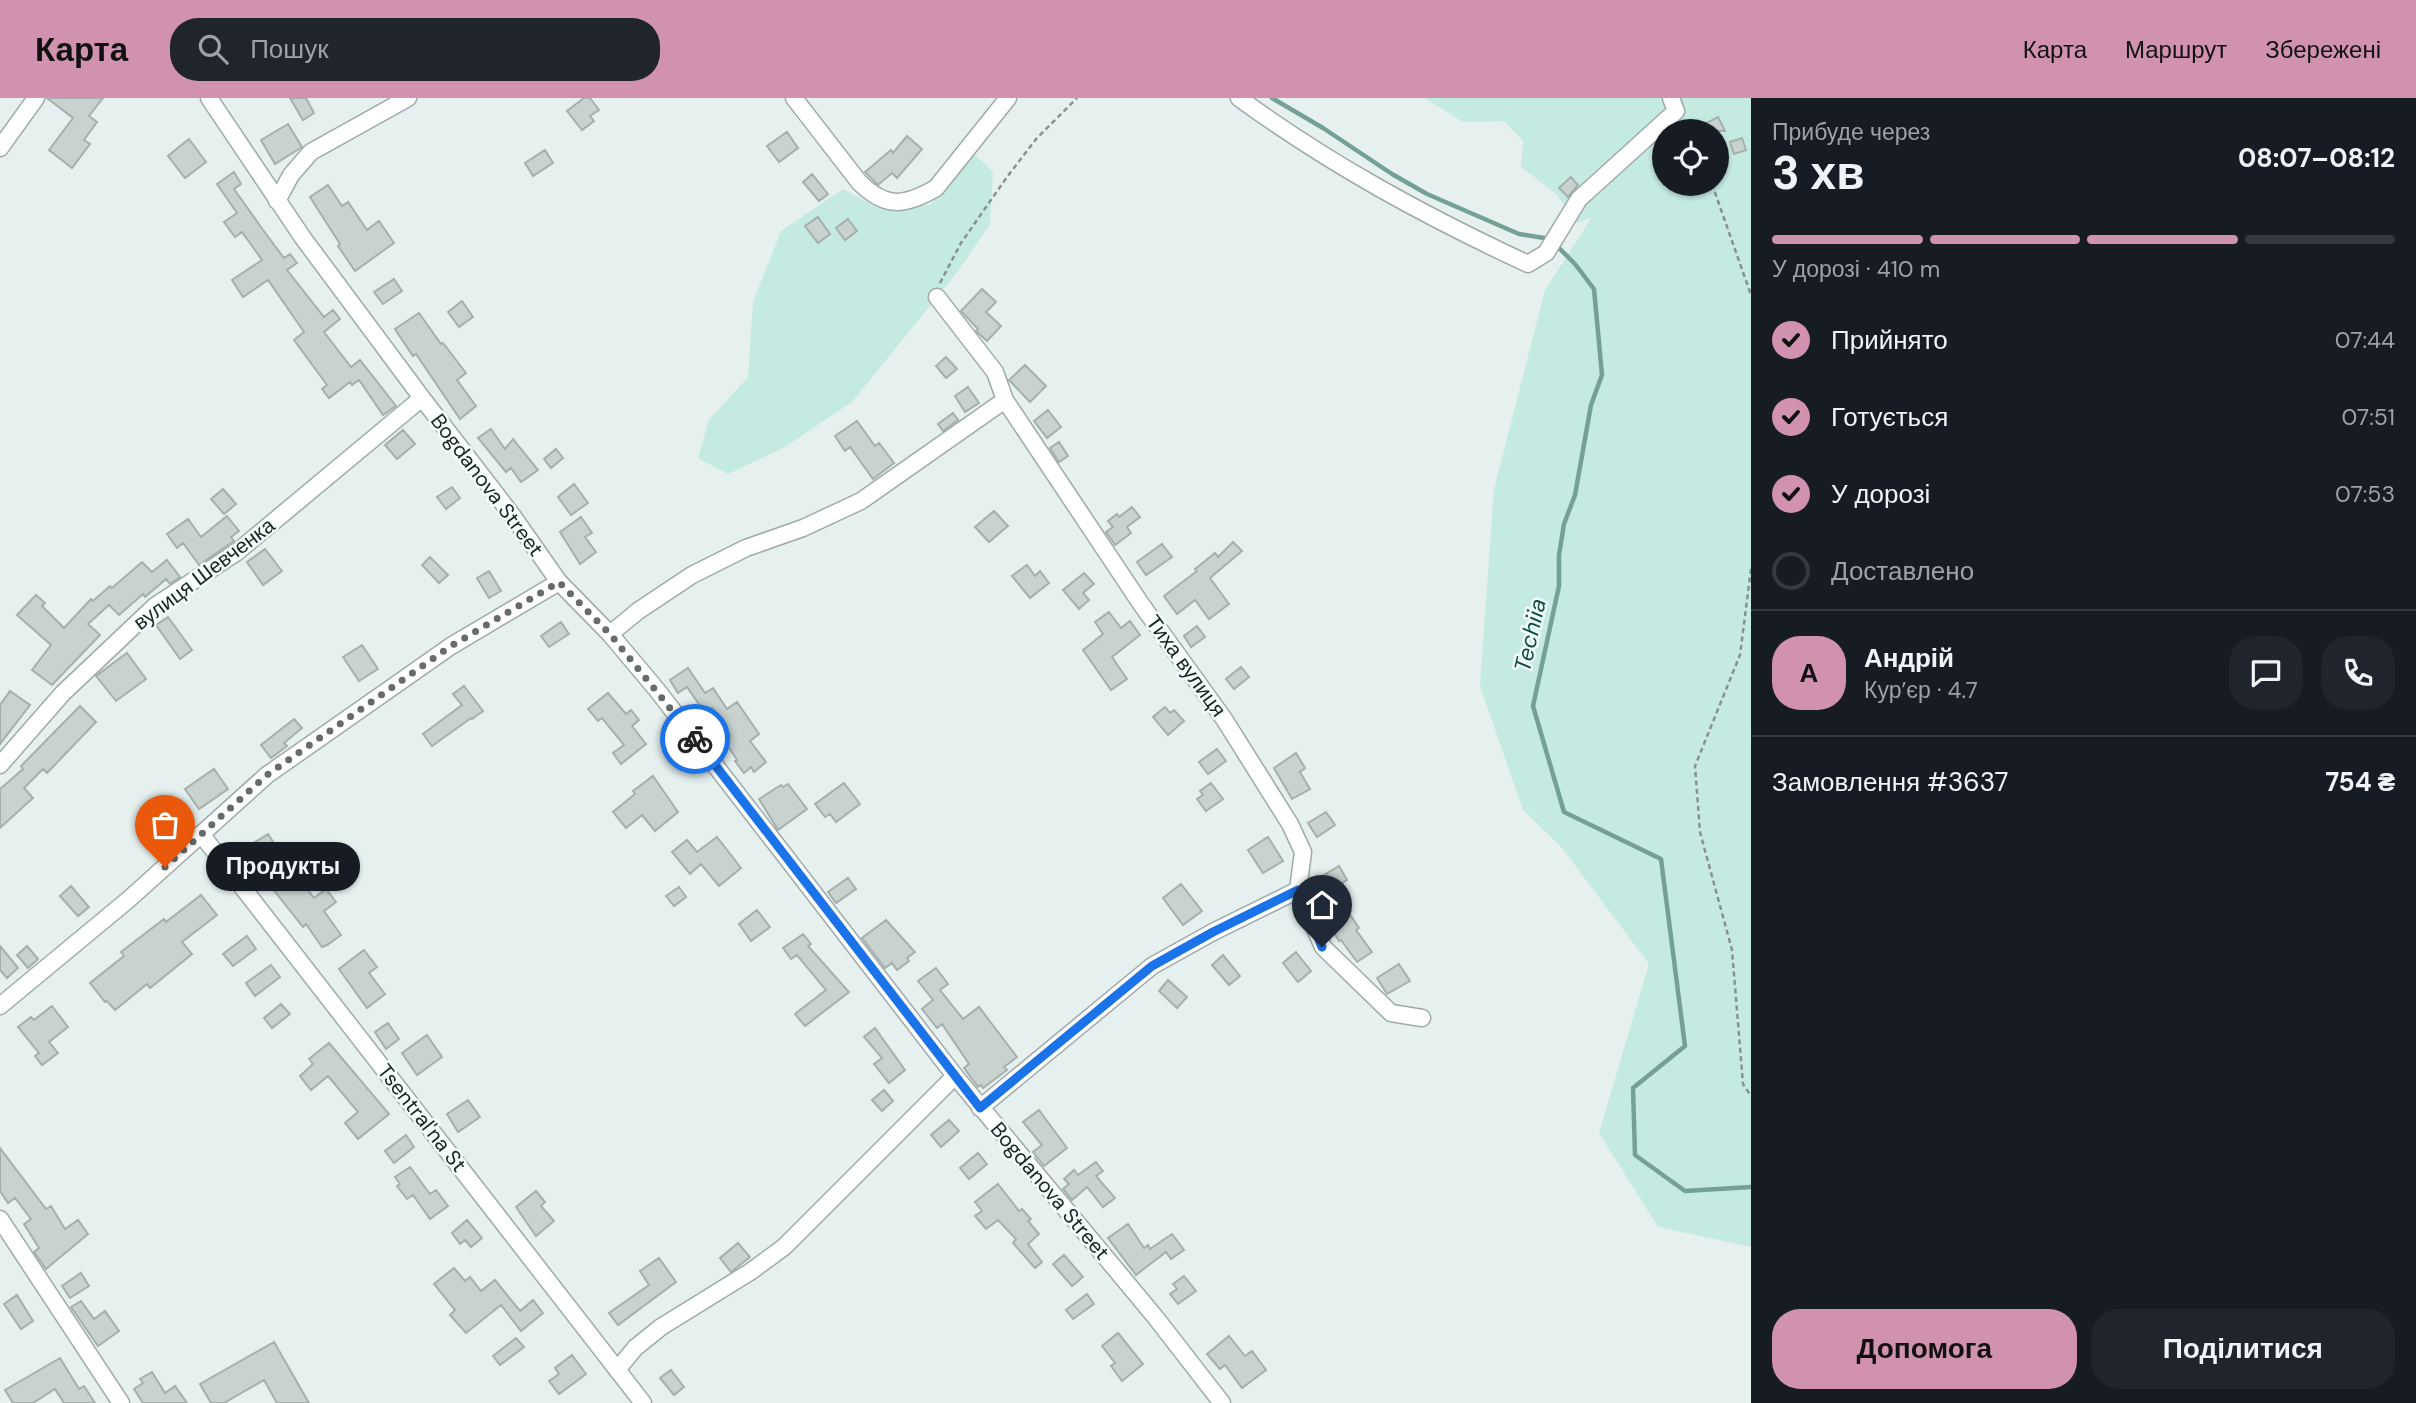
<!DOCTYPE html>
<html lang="uk">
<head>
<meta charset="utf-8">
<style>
  body { margin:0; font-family:"DM Sans",sans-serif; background:#20242c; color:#f1f3f6; height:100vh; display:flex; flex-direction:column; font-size:26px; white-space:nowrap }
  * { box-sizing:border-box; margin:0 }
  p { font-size:23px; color:#9ea1a6 }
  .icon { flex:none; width:38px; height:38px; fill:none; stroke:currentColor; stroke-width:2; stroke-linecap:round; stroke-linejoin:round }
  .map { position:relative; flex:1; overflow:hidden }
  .side { display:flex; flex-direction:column; background:#171b24; width:665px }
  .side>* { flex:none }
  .tools { position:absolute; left:1652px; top:21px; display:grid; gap:14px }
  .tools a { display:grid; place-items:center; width:77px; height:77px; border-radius:50%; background:#171b24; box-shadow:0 2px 5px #0004; font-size:35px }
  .pin { position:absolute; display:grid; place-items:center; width:60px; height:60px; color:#fff; margin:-72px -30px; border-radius:50% 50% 50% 0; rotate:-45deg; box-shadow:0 0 7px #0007 }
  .pin .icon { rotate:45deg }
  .courier { position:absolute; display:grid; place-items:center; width:70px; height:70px; margin:-35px; border:5px solid #1a73e8; border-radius:50%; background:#fff; color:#222; box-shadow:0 2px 9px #0007 }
  .bubble { position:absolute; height:49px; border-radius:24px; background:#171b24; box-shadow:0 2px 5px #0004; font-size:23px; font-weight:700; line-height:49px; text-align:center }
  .headline em { font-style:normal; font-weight:700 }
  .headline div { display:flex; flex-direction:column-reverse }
  .headline { display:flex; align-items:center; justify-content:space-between; height:119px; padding:0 21px }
  h1 { font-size:46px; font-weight:700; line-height:52px }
  .bar { display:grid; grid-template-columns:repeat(4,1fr); gap:10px 7px; align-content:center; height:84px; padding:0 21px }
  .bar i { height:9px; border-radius:5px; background:#363941 }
  .bar .active { background:#d192b0 }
  .bar p { grid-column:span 4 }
  .line { display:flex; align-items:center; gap:18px; padding:0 21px; border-top:2px solid #363941 }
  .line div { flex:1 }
  .round { display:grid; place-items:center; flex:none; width:74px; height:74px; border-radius:28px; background:#20242c }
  ol { padding:0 21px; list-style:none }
  li { display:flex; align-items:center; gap:21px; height:77px }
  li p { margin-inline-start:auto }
  li .icon { padding:7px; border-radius:50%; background:#d192b0; color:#111; stroke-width:4 }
  li:last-child { color:#9ea1a6 }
  li i { width:38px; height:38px; border:4px solid #363941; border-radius:50% }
  .action { display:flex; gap:14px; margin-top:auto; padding:14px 21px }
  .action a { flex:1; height:80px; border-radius:28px; background:#d192b0; color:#111; font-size:28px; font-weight:700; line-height:80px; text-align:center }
  .action a+a { background:#20242c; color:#f1f3f6 }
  header { display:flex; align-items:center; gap:42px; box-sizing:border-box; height:98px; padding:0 35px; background:#d192b0; color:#111 }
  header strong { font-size:33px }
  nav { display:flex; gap:38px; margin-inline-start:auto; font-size:24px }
  .search { width:490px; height:63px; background:#20242c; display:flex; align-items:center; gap:18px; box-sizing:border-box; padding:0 24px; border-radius:28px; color:#9ea1a6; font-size:26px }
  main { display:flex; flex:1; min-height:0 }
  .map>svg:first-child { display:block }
  .green { fill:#c5eae2; fill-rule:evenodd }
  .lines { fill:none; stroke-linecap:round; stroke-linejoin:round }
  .stream { stroke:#74a097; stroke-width:4.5 }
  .building { fill:#c8d3d0; stroke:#a5b0ad; stroke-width:2 }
  .street-casing { stroke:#9faaa8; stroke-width:19 }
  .path { stroke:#899190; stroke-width:2.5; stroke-dasharray:5 3.5; stroke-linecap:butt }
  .street { stroke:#fff; stroke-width:16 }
  .done { stroke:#656c6b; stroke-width:7; stroke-dasharray:0 12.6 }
  .route { stroke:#1a73e8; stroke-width:9 }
  .labels { text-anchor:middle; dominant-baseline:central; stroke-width:5; stroke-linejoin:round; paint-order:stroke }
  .street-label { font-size:21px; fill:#202524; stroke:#f3fffc }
  .water-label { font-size:23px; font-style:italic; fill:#0d4d44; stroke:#f3fffc }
</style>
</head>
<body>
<header>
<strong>Карта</strong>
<div class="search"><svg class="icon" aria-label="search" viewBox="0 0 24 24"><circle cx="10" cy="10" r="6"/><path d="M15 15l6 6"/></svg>Пошук</div>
<nav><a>Карта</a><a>Маршрут</a><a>Збережені</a></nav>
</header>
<main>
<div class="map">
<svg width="1751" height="1305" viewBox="0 0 1751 1305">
  <rect width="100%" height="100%" fill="#e6f1ef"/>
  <path class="green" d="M1425,0H1751V1149L1658,1129L1599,1035L1649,866L1562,750L1523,712L1480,588L1494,391L1545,192L1592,119L1577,125L1555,95L1521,69L1523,43L1504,23L1463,24ZM1664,33H1717V86H1664Z
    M975,57L993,74L990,126L959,172L852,304L785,349L728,376L698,360L709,322L748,279L753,204L781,133L843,91L875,108L929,107Z"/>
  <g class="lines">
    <path class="stream" d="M1272,0L1323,30L1392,76L1427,96L1519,136L1550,141
      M1556,147L1575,166L1594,191L1602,277L1591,307L1575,397L1564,426L1559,457V488L1533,608L1564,714L1661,761L1685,948L1633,990L1635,1057L1685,1093L1751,1089"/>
  </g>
  <path class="building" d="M47,0H103L89,18L97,24L84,42L90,46L72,70L49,52L73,20Z
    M290,0H306L314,15L303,22Z
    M584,0H590L599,12L590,18L594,23L582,32L567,13Z
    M1718,19L1725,33H1691Z
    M288,26L302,49L275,66L261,42Z
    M787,34L798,50L779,64L767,48Z
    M907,38L922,51L897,80L892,75L878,87L865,74L891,52L893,55Z
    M1742,40L1746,52L1734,56L1730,44Z
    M189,41L206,64L185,80L168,58Z
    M545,52L553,65L533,78L525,65Z
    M234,74L241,86L234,91L263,132L284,160L290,156L297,165L287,172L324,219L333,212L340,221L324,234L351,269L360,262L396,308L383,317L359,282L352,287L350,284L329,300L322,291L327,287L294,242L304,234L268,182L243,199L232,182L262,162L242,134L235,139L224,124L237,115L217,86Z
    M812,76L828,96L819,103L803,84Z
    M1571,79L1578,87L1568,99L1559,90Z
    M328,87L342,108L348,104L367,132L379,123L394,145L355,173L338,148L340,146L310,99Z
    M818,119L830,136L818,145L805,128Z
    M848,121L857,133L845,142L836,130Z
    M394,181L402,193L383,206L374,194Z
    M982,191L996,204L986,214L1001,228L987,243L976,233L978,231L961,213Z
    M462,203L473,219L459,229L448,214Z
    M419,215L441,246L443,245L466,275L457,282L476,308L460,321L416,256L413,258L395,231Z
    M946,259L957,271L946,280L936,268Z
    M1025,267L1046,288L1030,304L1009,282Z
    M968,289L979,305L965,314L955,298Z
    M1048,312L1061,329L1047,340L1034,323Z
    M953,315L958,322L943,333L938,326Z
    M857,323L875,348L879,345L894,365L873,381L850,349L845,353L835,338Z
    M491,331L505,351L513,341L538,372L521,384L511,370L506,374L478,340Z
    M403,332L415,346L397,361L385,347Z
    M1059,344L1068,358L1059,364L1050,350Z
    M556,351L563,360L551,370L544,361Z
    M574,386L588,405L571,417L558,399Z
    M452,389L460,400L446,411L437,399Z
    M223,391L236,406L224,416L211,401Z
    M1132,409L1140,419L1127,429L1131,435L1115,447L1106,434L1113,429L1108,423L1117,416L1119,419Z
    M994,413L1008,428L989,444L975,429Z
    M227,418L239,433L231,439L234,443L199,467L183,445L177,450L167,436L188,421L201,439Z
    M581,419L592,435L585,439L596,454L580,466L560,434Z
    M1233,444L1242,453L1210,480L1229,506L1209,521L1195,502L1177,516L1164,498L1197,473L1195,471L1215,455L1218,459Z
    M1162,446L1172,459L1146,477L1137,464Z
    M265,451L282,473L263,487L247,464Z
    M430,459L448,477L439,485L422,467Z
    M167,462L180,479L170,486L166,481L145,499L143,496L119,517L109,507L88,526L100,537L52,587L32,572L51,547L17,517L36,497L45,505L42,508L64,530L91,501L93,503L110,488L112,490L142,464L152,474Z
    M1027,467L1035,478L1040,473L1049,485L1030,500L1012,478Z
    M489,473L501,493L489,500L477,480Z
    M1084,475L1094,486L1083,495L1089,502L1079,511L1063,492Z
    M1109,514L1121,530L1130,523L1140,537L1112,559L1127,581L1111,592L1083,552L1103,536L1095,524Z
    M168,519L192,552L180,561L156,527Z
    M561,524L569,536L549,549L541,538Z
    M1197,528L1205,539L1191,549L1184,538Z
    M362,547L378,571L359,583L343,559Z
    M127,555L146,581L116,603L96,578Z
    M1241,569L1249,579L1234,591L1226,581Z
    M688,570L705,595L713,590L727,611L737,604L759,636L750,643L766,664L754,674L751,669L744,675L735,663L737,662L724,642L730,638L712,610L705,615L687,589L678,595L670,582Z
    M464,588L483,613L472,621L471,620L432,648L423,636L462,607L453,596Z
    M10,593L30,607L0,646V607Z
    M608,595L626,616L631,612L639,622L632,628L646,646L621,666L613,655L624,647L602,620L598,623L588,611Z
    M80,608L96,624L47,675L43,671L24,690L33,700L0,730V691L23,671L21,668Z
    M1165,609L1170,615L1174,612L1184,623L1168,637L1153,619Z
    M294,621L302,630L284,645L287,648L271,660L261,647Z
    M1217,651L1226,663L1208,676L1199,664Z
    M1296,655L1305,670L1300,674L1310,691L1292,701L1274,670Z
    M214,671L228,691L199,711L185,691Z
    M653,678L678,714L655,733L642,717L626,730L613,714L635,696L633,693Z
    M844,685L860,706L836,724L830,716L825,719L815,706Z
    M1211,685L1223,701L1206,713L1197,701L1203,697L1200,693Z
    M788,686L807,711L778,732L759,701L781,687L783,689Z
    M1326,714L1335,727L1317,739L1308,725Z
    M268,736L277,750L253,765L244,751Z
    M717,739L741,770L719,788L701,766L690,776L672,754L687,742L697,754Z
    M1268,739L1283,763L1263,775L1248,752Z
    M1339,768L1347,782L1332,791L1324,777Z
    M294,774L314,800L326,791L336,804L324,813L341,837L327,847L322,849L306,826L303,829L272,790Z
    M848,780L856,791L836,805L828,794Z
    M1181,786L1202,813L1183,827L1163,800Z
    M71,788L89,809L78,818L60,798Z
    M679,789L686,799L674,808L666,798Z
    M1340,792L1350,810L1347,812L1359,830L1356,832L1372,854L1357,864L1341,842L1339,843L1320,812L1333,805L1329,798Z
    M201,797L217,817L182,844L192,856L150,890L147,886L115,912L107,903L105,904L90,885L124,858L121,854L164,821L166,824Z
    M757,812L770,829L751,843L739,826Z
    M886,822L915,854L907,860L909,863L897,872L892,865L885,870L862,840Z
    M803,836L811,846L808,848L849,894L805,928L795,916L826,892L797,857L791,861L783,850Z
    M247,838L256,851L233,868L223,856Z
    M0,848L18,870L7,880L0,872Z
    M27,848L38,861L28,870L17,857Z
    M364,852L377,869L369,875L385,896L367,910L339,871Z
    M1296,854L1311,873L1298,884L1283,865Z
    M1223,857L1240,878L1229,887L1212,867Z
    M1399,866L1410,883L1387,896L1377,880Z
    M271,867L280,879L255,898L246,885Z
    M936,870L948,886L940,892L963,921L979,909L1017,959L1004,969L1007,972L983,990L981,987L978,989L964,970L969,966L942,926L937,930L922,911L933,902L918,883Z
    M1168,882L1187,899L1177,910L1159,893Z
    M281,906L290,916L272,930L264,920Z
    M52,908L68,929L49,944L58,955L42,967L35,958L39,955L18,929L31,919L34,922Z
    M388,925L399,941L386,951L375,934Z
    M875,930L905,972L889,985L874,966L882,960L864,939Z
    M427,937L442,959L417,977L402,955Z
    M329,945L389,1016L358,1041L345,1025L358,1014L328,978L311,992L300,978L313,966L309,961Z
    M884,992L893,1003L882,1013L872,1002Z
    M468,1002L480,1019L458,1034L447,1016Z
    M1039,1012L1067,1050L1044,1068L1033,1054L1042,1047L1023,1024Z
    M949,1022L959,1033L941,1049L931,1037Z
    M406,1037L414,1049L394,1065L385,1053Z
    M0,1050L46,1111L51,1108L65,1131L78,1122L88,1136L46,1171L34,1154L39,1150L24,1126L31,1121L15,1100L8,1105L0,1093Z
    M978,1055L987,1066L969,1081L960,1070Z
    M1096,1064L1103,1073L1096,1078L1115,1100L1103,1109L1087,1089L1072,1102L1063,1091L1069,1086L1064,1081L1074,1072L1078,1077Z
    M410,1069L430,1096L436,1092L448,1108L430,1121L413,1097L407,1101L397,1088L400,1086L395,1079Z
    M998,1086L1019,1113L1022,1111L1031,1121L1028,1123L1039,1136L1028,1146L1042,1164L1035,1170L1013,1145L1016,1141L998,1122L986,1131L975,1118L982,1113L975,1104Z
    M536,1093L545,1104L541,1108L554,1123L536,1138L516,1109Z
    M467,1122L482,1140L471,1149L465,1142L460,1146L452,1135Z
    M1128,1126L1144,1150L1148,1147L1150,1151L1172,1136L1184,1152L1171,1161L1166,1154L1136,1177L1108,1140Z
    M738,1145L750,1159L731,1174L720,1160Z
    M1064,1157L1083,1179L1072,1188L1053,1166Z
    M659,1160L676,1184L618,1227L609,1215L649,1187L640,1173Z
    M454,1170L465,1183L470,1179L481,1193L495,1182L520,1213L533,1202L543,1215L521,1233L501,1207L466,1235L450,1217L455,1212L434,1186Z
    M81,1175L89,1188L70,1200L62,1188Z
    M1184,1178L1196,1193L1178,1206L1170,1196L1177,1191L1173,1186Z
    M1087,1196L1094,1206L1073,1221L1066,1212Z
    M17,1197L33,1223L21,1231L4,1206Z
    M81,1203L94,1221L105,1213L119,1233L98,1248L71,1209Z
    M1118,1235L1143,1266L1122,1283L1111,1268L1115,1265L1102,1248Z
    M1229,1238L1245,1258L1252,1253L1266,1272L1242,1290L1225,1267L1220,1271L1207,1256Z
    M516,1240L524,1249L500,1267L493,1258Z
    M274,1244L309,1305H277L264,1282L224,1305H211L200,1286Z
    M572,1257L586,1276L559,1296L549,1283L559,1276L555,1270Z
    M60,1260L79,1291L84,1288L95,1305H64L55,1291L33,1305H13L5,1292Z
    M671,1272L684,1289L674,1297L660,1280Z
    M152,1274L165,1295L175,1288L187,1305H143L134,1291L143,1285L140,1281Z"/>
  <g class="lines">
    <defs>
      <path id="street" d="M209,0L303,140L422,300L512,417L559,484L610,536L657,592L955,978L1156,1220L1222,1305
        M794,0L859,84C886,111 905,108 936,90L1008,0
        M1239,0C1331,67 1425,118 1528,166L1546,155L1579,101L1676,13L1671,0
        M0,50L36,0
        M277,103L291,77L311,54L408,0
        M937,199L995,274L1005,302L1141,506L1224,621L1290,726L1303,754L1298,792L1323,849L1391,915L1422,920
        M610,536L638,513L692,477L746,450L803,430L861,403L1005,302
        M0,667L63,595L155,508L237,454L422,300
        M201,736L643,1305
        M0,908L128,802L267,677L451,548L559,484
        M980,1010L1152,868L1213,834L1298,792
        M0,1121L121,1305
        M617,1272L635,1250L661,1229L750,1174L784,1149L955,978"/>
    </defs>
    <use href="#street" class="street-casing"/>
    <path class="path" d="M1712,86L1751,197
      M940,185L961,145L1007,79L1037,40L1077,0
      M1751,471L1740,557L1695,668L1700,734L1732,852L1743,986L1751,998"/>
    <use href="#street" class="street"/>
  </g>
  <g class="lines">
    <path class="done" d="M165,769L267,677L451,548L559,484L610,536L695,641"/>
    <path class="route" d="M695,641L980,1010L1152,868L1213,834L1298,792L1322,849"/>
  </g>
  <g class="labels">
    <g class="street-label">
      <text transform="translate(487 387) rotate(53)">Bogdanova Street</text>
      <text transform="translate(204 476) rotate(-37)">вулиця Шевченка</text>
      <text transform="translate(1186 568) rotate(54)">Тиха вулиця</text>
      <text transform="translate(422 1020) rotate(52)">Tsentral'na St</text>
      <text transform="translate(1050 1093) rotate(50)">Bogdanova Street</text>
    </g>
    <g class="water-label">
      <text transform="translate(1530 537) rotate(-77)">Techiia</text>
    </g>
  </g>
</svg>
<div class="tools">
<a><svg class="icon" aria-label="locate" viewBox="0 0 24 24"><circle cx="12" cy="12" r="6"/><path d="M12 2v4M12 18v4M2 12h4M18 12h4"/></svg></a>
</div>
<div class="pin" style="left:165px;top:769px;background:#ea580c"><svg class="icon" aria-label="bag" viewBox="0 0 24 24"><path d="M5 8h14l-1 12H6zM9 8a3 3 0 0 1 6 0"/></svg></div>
<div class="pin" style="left:1322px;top:849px;background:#1f2937"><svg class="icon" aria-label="home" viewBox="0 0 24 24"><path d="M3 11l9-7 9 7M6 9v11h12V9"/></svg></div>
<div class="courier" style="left:695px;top:641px"><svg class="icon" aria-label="bike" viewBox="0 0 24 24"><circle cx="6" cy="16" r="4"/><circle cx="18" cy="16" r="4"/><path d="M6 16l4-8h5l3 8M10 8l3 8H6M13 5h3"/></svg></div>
<div class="bubble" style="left:206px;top:744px;width:154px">Продукты</div>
</div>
<section class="side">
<div class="headline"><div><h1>3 хв</h1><p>Прибуде через</p></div><em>08:07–08:12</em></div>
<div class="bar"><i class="active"></i><i class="active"></i><i class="active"></i><i></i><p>У дорозі · 410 m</p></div>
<ol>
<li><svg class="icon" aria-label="check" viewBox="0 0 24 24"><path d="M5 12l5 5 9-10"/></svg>Прийнято<p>07:44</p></li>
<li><svg class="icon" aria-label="check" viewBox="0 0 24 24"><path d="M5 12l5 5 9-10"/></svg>Готується<p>07:51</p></li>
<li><svg class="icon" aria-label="check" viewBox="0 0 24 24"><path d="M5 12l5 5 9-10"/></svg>У дорозі<p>07:53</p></li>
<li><i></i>Доставлено</li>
</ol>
<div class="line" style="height:126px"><b class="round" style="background:#d192b0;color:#111">А</b><div><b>Андрій</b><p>Кур’єр · 4.7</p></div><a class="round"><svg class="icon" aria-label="chat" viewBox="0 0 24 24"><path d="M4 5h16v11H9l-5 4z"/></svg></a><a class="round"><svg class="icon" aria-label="phone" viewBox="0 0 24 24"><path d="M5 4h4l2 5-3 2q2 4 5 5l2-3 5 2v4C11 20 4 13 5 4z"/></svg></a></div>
<div class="line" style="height:91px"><div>Замовлення #3637</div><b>754 ₴</b></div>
<div class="action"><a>Допомога</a><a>Поділитися</a></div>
</section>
</main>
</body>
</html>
